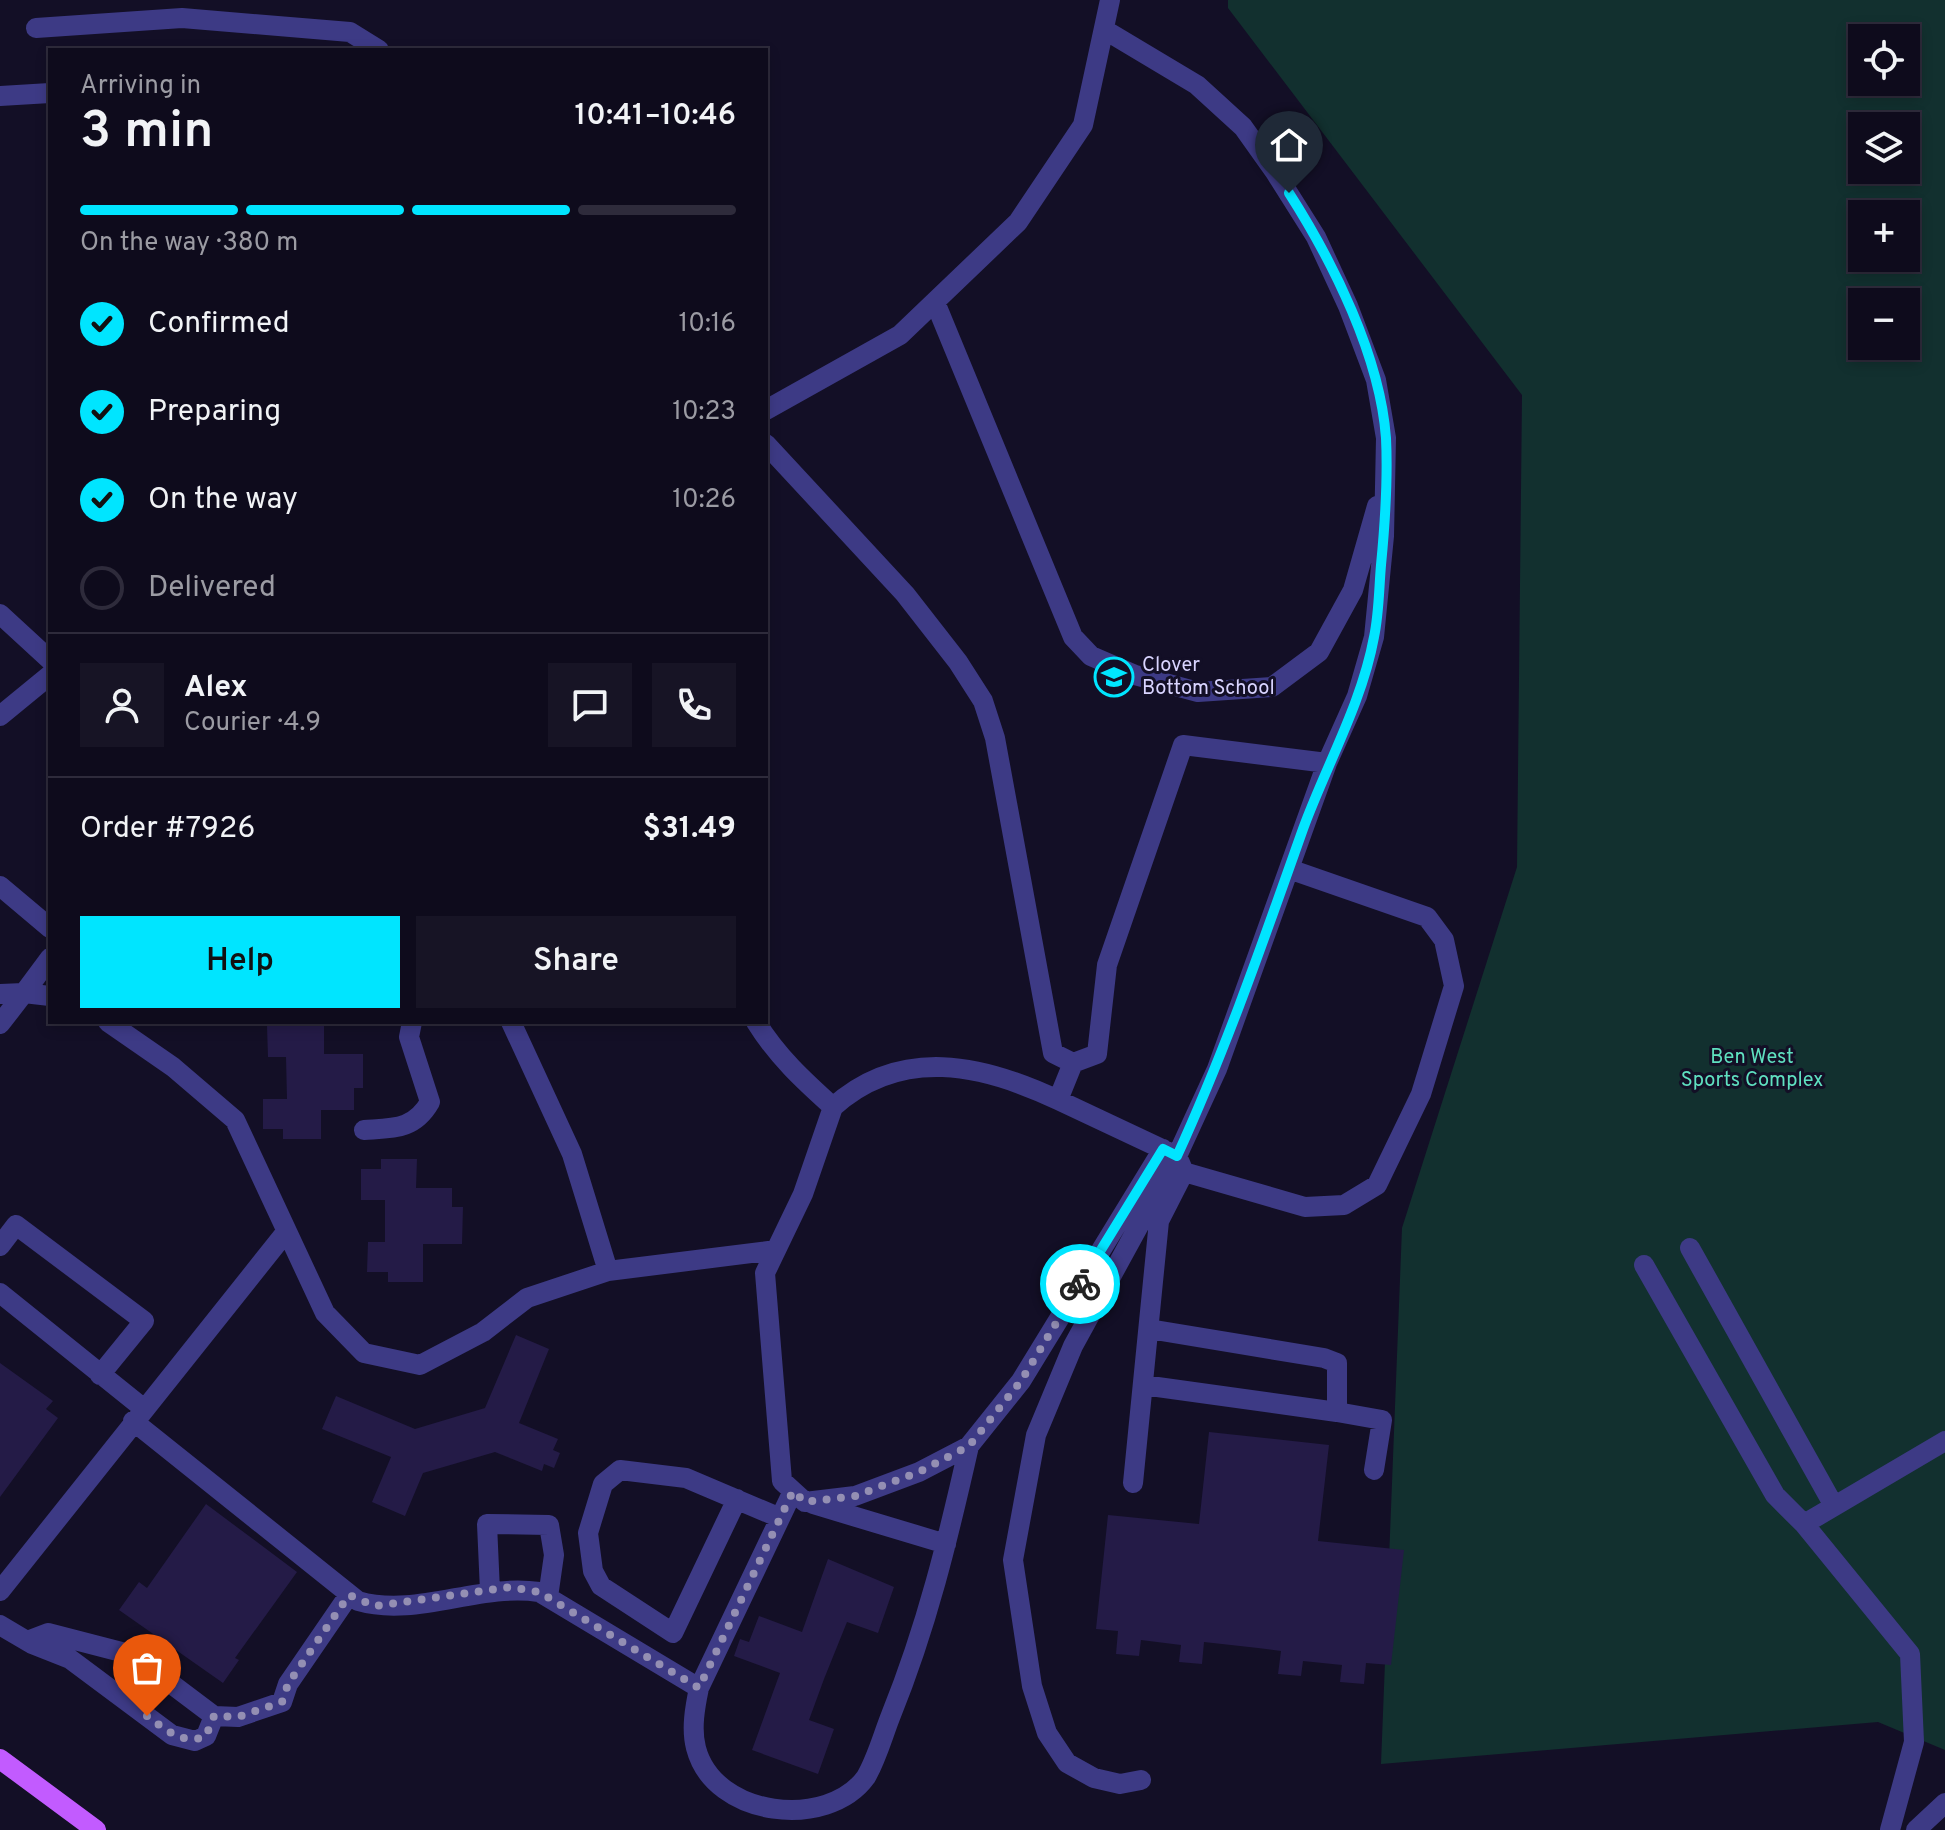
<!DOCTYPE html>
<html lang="en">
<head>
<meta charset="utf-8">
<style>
  body { margin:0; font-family:Overpass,sans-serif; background:#171425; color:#f1f3f6; height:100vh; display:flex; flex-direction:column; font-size:30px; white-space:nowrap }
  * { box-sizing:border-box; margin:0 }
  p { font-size:26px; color:#9b9ba3 }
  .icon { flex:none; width:44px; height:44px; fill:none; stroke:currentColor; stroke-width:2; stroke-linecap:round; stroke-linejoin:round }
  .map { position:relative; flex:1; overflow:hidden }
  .details { position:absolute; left:48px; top:48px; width:720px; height:976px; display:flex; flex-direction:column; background:#0e0b1c; border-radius:0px; box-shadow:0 4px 12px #0003,0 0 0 2px #2e2b3b }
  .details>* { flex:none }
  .controls { position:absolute; left:1848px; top:24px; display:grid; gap:16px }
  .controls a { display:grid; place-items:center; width:72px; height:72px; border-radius:0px; background:#0e0b1c; box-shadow:0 4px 12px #0003,0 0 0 2px #2e2b3b; font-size:40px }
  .pin { position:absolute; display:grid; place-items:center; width:68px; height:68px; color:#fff; margin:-82px -34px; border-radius:50% 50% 50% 0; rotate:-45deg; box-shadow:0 0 8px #0007 }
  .pin .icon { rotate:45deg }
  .courier { position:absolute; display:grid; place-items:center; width:80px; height:80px; margin:-40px; border:6px solid #00e5ff; border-radius:50%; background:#fff; color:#222; box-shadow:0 2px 10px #0007 }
  .headline em { font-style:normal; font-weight:600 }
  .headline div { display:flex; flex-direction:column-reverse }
  .headline { display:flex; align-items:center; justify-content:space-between; height:136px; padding:0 32px }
  h1 { font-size:52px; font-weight:600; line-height:60px }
  .bar { display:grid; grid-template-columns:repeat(4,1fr); gap:12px 8px; align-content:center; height:96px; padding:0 32px }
  .bar i { height:10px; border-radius:6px; background:#2e2b3b }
  .bar .on { background:#00e5ff }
  .bar p { grid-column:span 4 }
  .line { display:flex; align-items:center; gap:20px; padding:0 32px; border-top:2px solid #2e2b3b }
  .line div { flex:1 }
  .round { display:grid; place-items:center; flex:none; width:84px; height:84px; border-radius:0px; background:#171425 }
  ol { padding:0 32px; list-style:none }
  li { display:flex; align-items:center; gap:24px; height:88px }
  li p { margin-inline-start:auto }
  li .icon { padding:8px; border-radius:50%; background:#00e5ff; color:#111; stroke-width:4 }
  li:last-child { color:#9b9ba3 }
  li i { width:44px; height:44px; border:4px solid #2e2b3b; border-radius:50% }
  .primary-button { display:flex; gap:16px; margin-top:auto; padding:16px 32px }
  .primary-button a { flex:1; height:92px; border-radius:0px; background:#00e5ff; color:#111; font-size:32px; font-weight:600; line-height:92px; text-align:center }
  .primary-button a+a { background:#171425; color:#f1f3f6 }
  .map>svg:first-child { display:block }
  .green { fill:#12302f; fill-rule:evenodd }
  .building { fill:#241b47 }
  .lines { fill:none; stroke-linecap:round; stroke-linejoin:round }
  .minor { stroke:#3d3a85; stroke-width:20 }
  .major { stroke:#c25bff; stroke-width:20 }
  .done { stroke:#948fb3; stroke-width:8; stroke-dasharray:0 14.4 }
  .route { stroke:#00e5ff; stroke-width:10 }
  .labels { text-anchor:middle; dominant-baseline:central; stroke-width:6; stroke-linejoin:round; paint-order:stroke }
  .poi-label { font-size:20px; fill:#d9d4ff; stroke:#130f26; text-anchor:start }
  .park-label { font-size:20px; fill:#5fe0c0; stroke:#130f26 }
</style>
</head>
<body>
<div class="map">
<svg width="1945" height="1830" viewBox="0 0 1945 1830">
  <rect width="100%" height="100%" fill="#130f26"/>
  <path class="green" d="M1228,0H1945V1750L1878,1722L1381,1764L1402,1228L1517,867L1522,395L1228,8ZM1862,38H1906V82H1862ZM1862,126H1906V170H1862ZM1862,214H1906V258H1862ZM1862,302H1906V346H1862Z"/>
  <path class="building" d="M287,1022H324V1054H363V1088H354V1110H321V1139H283V1129H263V1099H287L286,1057H268L267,1026H287Z
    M381,1159H417L416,1188H452V1207H463L462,1244H423V1282H388V1272H367L368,1242H385V1200H361V1169H381Z
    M516,1335L549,1349L519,1423L558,1439L553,1450L560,1453L554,1468L544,1464L542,1471L495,1452L423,1473L405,1516L372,1502L391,1457L322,1429L336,1396L415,1429L485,1408Z
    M0,1363L53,1401L46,1409L58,1418L0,1497Z
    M1209,1432L1329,1445L1318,1541L1404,1550L1391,1665L1366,1663L1364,1684L1340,1682L1342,1665L1303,1661L1301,1676L1278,1674L1281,1651L1258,1648L1204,1642L1202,1664L1179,1662L1181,1645L1141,1640L1139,1656L1116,1654L1118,1631L1096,1629L1108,1515L1199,1524Z
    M206,1504L297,1572L235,1658L239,1660L223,1683L119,1610L139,1582L147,1588Z
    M828,1559L894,1587L878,1633L847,1622L824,1679L809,1720L834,1729L818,1774L752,1750L780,1673L734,1656L740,1639L749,1642L759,1616L802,1632Z"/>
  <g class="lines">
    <path class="minor" d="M36,28L182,18L350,32L379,50
      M1105,30L1197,85L1243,127L1275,172L1316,237L1348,306L1376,380L1386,438L1384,536L1374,637L1357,696L1327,763L1217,1069L1177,1156L1184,1172L1305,1207L1344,1205L1377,1185L1421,1094L1454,986L1444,940L1427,917L1289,869
      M0,96L50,93
      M935,302L1073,637L1091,656L1135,675L1198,692L1272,687L1319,652L1353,590L1377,506
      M766,410L900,335L1018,222L1083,125L1110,0
      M766,444L905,594L958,662L983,701L995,738L1053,1053L1073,1063
      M0,614L50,660
      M0,716L50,675
      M0,886L50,928
      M0,994L24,993L50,958
      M108,1022L173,1067L235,1120L325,1313L364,1353L420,1365L483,1332L527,1298L608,1271
      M511,1022L572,1154L608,1271L776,1250
      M756,1022C777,1056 803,1080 833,1107C901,1046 982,1064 1058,1100
      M0,1024L24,993L50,996
      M833,1107L803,1194L765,1273L782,1481L805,1502L855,1496L919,1472L969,1446L1021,1381L1163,1149
      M364,1130C393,1128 414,1130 430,1102L409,1037L412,1022
      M0,1246L16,1225L144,1321L100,1375
      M1690,1248L1834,1506
      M1644,1265L1775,1495L1804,1524
      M0,1293L143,1408
      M1143,1385L1337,1412V1363L1324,1358L1149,1329
      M1337,1412L1382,1420L1374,1470
      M133,1421L358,1601C416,1618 479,1583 539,1592L699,1688
      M1133,1483L1159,1221L1184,1172
      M793,1491L699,1688C695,1707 691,1729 696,1748C714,1818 828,1830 866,1777C877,1758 883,1735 891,1715C927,1626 948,1539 969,1446
      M737,1499L673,1633L601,1586L593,1571L588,1533L603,1484L620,1470L686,1478L778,1517
      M813,1504L946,1544
      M0,1591L286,1232
      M490,1591L487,1524L549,1525L554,1555L548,1597
      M0,1625L32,1644L70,1659L172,1735L195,1741L206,1736L214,1716L133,1655L48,1633L27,1641
      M214,1716L238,1717L282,1702L288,1684L349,1595
      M1141,1780L1120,1784L1094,1778L1067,1763L1047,1733L1032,1686L1013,1560L1036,1435L1073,1346L1177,1156L1058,1100L1073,1063L1097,1054L1107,965L1183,745L1327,763
      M1890,1830L1914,1742L1910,1654L1804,1524L1945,1441
      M1916,1830L1945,1803"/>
    <path class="major" d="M0,1759L96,1830"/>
  </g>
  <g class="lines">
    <path class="done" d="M147,1716C165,1729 183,1746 206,1736L214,1716L238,1717L282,1702L288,1684L349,1595L375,1606L510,1587L539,1592L699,1688L793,1491L805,1502L855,1496L919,1472L969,1446L1021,1381L1080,1284"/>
    <path class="route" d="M1080,1284L1163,1149L1177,1156C1226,1049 1264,939 1303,829C1326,766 1362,703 1374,637C1379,614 1379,588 1381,565C1385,524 1388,479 1386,438C1380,356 1333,262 1289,193"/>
  </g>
  <defs>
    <symbol id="school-ring" viewBox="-11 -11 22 22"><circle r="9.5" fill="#130f26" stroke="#00e5ff" stroke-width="1.5"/><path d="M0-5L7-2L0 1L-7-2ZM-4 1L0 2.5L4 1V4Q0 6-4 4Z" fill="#00e5ff"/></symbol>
  </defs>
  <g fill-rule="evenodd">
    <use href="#school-ring" x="1092" y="655" width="44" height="44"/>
  </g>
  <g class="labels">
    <g class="poi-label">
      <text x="1142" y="666">Clover<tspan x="1142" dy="23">Bottom School</tspan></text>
    </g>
    <g class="park-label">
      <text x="1752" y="1058">Ben West<tspan x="1752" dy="23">Sports Complex</tspan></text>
    </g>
  </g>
</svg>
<div class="controls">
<a><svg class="icon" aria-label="locate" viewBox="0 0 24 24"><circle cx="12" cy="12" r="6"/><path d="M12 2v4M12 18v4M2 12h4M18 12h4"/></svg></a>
<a><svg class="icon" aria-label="layers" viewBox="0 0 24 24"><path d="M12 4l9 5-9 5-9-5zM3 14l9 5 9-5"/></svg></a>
<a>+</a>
<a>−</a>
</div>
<div class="pin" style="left:147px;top:1716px;background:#ea580c"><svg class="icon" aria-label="bag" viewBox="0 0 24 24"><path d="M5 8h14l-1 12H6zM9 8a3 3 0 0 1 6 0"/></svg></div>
<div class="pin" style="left:1289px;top:193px;background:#1f2937"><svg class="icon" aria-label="home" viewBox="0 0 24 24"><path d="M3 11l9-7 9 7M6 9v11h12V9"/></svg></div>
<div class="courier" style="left:1080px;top:1284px"><svg class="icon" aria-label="bike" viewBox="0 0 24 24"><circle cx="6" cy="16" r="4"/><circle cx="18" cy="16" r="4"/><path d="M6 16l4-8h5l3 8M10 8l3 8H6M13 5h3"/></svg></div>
<section class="details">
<div class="headline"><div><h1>3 min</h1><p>Arriving in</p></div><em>10:41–10:46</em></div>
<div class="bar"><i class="on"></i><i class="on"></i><i class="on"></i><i></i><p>On the way · 380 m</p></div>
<ol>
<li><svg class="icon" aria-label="check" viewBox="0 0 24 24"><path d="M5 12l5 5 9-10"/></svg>Confirmed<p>10:16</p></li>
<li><svg class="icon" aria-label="check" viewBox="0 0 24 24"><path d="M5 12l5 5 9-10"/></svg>Preparing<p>10:23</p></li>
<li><svg class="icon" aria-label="check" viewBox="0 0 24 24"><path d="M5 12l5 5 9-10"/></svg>On the way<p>10:26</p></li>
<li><i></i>Delivered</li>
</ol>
<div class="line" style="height:144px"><a class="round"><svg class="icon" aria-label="person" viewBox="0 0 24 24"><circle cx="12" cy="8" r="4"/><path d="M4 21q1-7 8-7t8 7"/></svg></a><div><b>Alex</b><p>Courier · 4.9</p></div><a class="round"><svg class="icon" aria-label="chat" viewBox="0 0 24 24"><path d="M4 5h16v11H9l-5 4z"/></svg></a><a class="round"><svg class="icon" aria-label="phone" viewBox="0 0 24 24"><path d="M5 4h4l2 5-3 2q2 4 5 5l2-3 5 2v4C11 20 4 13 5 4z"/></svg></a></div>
<div class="line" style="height:104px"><div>Order #7926</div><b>$31.49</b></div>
<div class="primary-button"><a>Help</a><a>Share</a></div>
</section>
</div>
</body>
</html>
